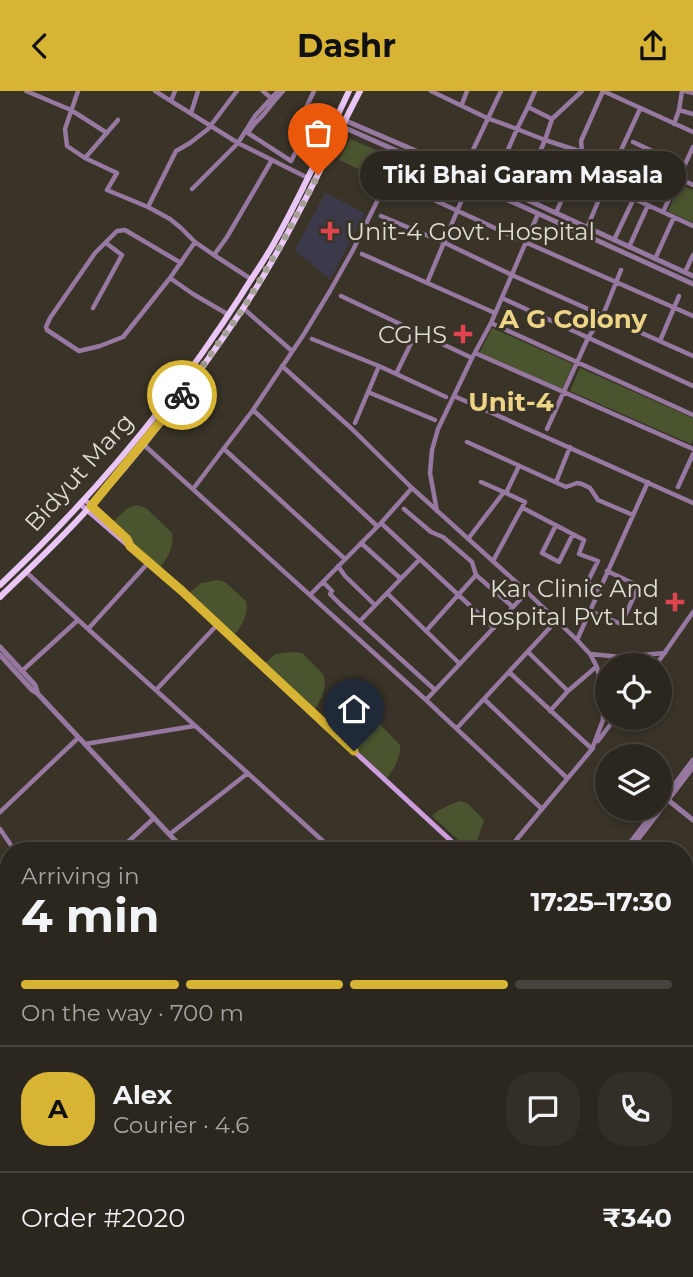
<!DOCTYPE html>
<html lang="en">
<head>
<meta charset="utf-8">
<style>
  body { margin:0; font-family:Montserrat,sans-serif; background:#332e27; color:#f1f3f6; height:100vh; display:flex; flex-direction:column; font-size:26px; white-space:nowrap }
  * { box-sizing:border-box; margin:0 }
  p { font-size:23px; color:#a6a5a4 }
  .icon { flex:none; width:38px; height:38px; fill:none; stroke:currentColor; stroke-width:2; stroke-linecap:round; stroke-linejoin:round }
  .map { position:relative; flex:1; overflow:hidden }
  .panel { position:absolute; left:0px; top:751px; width:693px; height:436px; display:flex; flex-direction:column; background:#2b261e; border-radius:28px 28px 0 0; box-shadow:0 4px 10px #0003,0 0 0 2px #47433c }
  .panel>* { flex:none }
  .fabs { position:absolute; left:595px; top:562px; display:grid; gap:14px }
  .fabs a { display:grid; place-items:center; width:77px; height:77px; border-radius:50%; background:#2b261e; box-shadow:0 4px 10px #0003,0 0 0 2px #47433c; font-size:35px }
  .pin { position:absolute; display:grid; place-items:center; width:60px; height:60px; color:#fff; margin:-72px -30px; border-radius:50% 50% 50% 0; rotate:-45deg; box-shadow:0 0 7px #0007 }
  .pin .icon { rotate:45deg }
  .courier { position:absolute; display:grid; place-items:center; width:70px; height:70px; margin:-35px; border:5px solid #d8b434; border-radius:50%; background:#fff; color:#222; box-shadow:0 2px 9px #0007 }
  .bubble { position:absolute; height:49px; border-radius:24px; background:#2b261e; box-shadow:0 4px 10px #0003,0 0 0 2px #47433c; font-size:23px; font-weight:700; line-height:49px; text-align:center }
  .overview em { font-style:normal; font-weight:700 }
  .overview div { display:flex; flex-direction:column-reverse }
  .overview { display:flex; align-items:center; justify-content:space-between; height:119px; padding:0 21px }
  h1 { font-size:46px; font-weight:700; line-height:52px }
  .bar { display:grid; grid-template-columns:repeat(4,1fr); gap:10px 7px; align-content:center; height:84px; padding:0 21px }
  .bar i { height:9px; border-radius:5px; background:#47433c }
  .bar .current { background:#d8b434 }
  .bar p { grid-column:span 4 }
  .line { display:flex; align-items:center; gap:18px; padding:0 21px; border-top:2px solid #47433c }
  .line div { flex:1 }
  .round { display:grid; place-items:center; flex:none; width:74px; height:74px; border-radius:28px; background:#332e27 }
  header { display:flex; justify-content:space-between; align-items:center; height:91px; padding:0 21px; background:#d8b434; color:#111; font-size:32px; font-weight:700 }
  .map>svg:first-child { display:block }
  .medical { fill:#3c394b }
  .green { fill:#4a542e }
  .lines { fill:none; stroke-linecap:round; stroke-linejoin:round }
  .minor { stroke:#9678a0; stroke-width:4.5 }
  .tertiary { stroke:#9678a0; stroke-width:5 }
  .secondary { stroke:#cd9dde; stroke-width:5 }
  .primary { stroke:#eac6f7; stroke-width:6 }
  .done { stroke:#a5a198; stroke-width:7; stroke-dasharray:0 12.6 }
  .route { stroke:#d8b434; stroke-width:9 }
  .health-dot { fill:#e0444e; stroke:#393328; stroke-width:2.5 }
  .labels { text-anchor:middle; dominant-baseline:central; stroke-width:6; stroke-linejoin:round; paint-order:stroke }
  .poi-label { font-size:24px; fill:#dfdcd4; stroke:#393328; text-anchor:end }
  .street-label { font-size:24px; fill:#dfdcd4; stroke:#393328 }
  .neighbourhood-label { font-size:26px; font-weight:bold; fill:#edd487; stroke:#393328 }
</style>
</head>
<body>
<header><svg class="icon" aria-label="back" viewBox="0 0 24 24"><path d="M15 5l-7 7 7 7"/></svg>Dashr<svg class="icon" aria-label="share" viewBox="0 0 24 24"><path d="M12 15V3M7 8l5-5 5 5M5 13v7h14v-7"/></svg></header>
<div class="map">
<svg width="693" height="1186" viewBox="0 0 693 1186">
  <rect width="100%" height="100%" fill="#393328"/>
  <path class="medical" d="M325,102L365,122L330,189L295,159Z"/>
  <path class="green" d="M350,48L393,66L382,89L339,69Z
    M680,94L693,99V132L668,120Z
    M492,237L573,273L562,299L479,263Z
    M580,277L693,327V348L691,353L570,300Z
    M137,414L146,417L172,442C174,455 169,466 160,476L111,432L128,417Z
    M218,489L225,491L246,510C249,522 242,535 234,544L189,502L201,492Z
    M293,561L302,562L323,583C328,595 322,607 315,618L264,573L275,563Z
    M372,628L378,631L400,654C401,666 394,678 387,687L339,642L347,634Z
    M459,710L467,712L484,729L476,753L472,759H469L432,725L439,719Z"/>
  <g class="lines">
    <path class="minor" d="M26,0L71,19L107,42
      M78,0L65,38L67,55L85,67L117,82L107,99L148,116L170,128L181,137L195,151L214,164
      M155,0L238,52L308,87
      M263,0L271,7
      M283,0C276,8 270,15 264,23C258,30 252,34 248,42L291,70L313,29L303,23L314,0
      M431,0L487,27L517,38L528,16L552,28L545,49L582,61
      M603,0L693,41
      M685,0L693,2
      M171,10L175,0
      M462,13L467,0
      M528,16L535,0
      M679,19L693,23
      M191,22L198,0
      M552,28L582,0
      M674,33L679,19L682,0
      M304,46L308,51L321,59
      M633,51L684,75
      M619,64L677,90
      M85,67L118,29
      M463,80L501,0
      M574,80L693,135
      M678,87L693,94
      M395,91L525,151L693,225
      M493,93L517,38L545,49L520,107
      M192,98L238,52L255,25L278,0
      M148,116L176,60L190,52L208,38L237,0
      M663,121L693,56
      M556,122L582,61L581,50L603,0
      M381,125L445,152L512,184L693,265
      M587,137L605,94L640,18
      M614,149L634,107
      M195,151L170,187L193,203L229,224
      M629,156L648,114
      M362,163L495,222
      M655,168L674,126
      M685,181L693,164
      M170,187L123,246L100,255L79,260L47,239L46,236L50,227L95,162L117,140L125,139L181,172
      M251,188L214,164L227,146L272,69
      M427,192L463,106
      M341,205L472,267
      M502,207L693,295
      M93,217L122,164L106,152
      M243,217L292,260
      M491,232L693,324
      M312,248L379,275L446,306
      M660,250L679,205
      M475,262L693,358
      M282,275L352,338L412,397L527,501L577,549L590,563L597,576L603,603V629L592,658L509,581
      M396,283L416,242
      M368,301L435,329
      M454,305L693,412
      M253,319L377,435
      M355,332L379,275
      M547,338L588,247L603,224L621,179
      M467,351L566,396L577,392L582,393L590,397L598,409L633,424
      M144,354L426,609L542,718L507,760
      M224,358L345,468
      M481,391L506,402
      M556,391L570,356
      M678,396L693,363
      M193,398L253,319L304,243L330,200L353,159L401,62
      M523,417L584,449L579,463L598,470L587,492L599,498
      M404,418L431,441L443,446L472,471L476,484L513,516
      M437,420L430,382L432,359L438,338L472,267L491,232L538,123
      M381,432L494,537
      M556,434L542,462L559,471L573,443
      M468,448L504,401
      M361,452L400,487
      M493,470L525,411L506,402L519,375
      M338,475L345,485L375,514
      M26,481L88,538L148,472
      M323,491L332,500L330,503L340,513L435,599
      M388,503L460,573
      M310,504L381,432L412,397
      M590,520L621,533L639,495L607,480
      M360,530L419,469
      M88,538L324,751L325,760
      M426,540L476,484
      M577,549L648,391
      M528,561L568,600L596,576
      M591,563L620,566L665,562
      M656,574L693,521
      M22,580L78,529
      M156,599L217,534
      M484,608L567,687
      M426,609L527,501
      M550,620L568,600
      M457,637L556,530
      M598,650L616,626
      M85,653L194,635
      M542,718L593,657
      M0,721L78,647
      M0,738L15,760
      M170,743L248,682
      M118,760L154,727
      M684,794L693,800
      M0,859L9,869
      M684,860L693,850
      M684,871L693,879
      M9,925L3,929L9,936
      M684,929L693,938
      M684,984L693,994
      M684,1033L693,1023
      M684,1073L693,1083
      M684,1117L693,1126
      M684,1132L693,1141
      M0,1141L9,1136
      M319,1178L325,1186
      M380,1178L386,1186
      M452,1178L459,1186
      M483,1178L490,1186
      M513,1178L520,1186
      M546,1178L553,1186
      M578,1178L586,1186
      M612,1178L619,1186
      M642,1178L650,1186
      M675,1178L682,1186
      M0,1179L4,1186
      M334,1186L345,1178
      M521,1186L531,1178"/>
    <path class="tertiary" d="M337,26L493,93L693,185
      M334,32L517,113L693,193
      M0,556L35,594L38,603
      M0,564L32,599L38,603L185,760
      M668,709L693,729
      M660,713L693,669
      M624,760L656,718
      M629,760L693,676
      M139,1186L152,1178
      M153,1186L164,1178"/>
    <path class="secondary" d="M85,409L127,448L130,455
      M80,413L182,501L462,760
      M684,1095L693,1104"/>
    <path class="primary" d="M0,494C92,407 172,312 240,206C251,188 264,170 274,152C302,103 325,51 349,0
      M0,506C29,478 59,450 86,420C144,358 195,289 242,219C288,150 322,73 360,0
      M0,1033L9,1046
      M0,1050L9,1063
      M84,1178L89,1186
      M106,1179L117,1186
      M156,1186L160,1181"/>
  </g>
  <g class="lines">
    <path class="done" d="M182,304L243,218L282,152L318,84"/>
    <path class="route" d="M182,304L91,415L127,448L130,455L182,500L354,660"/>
  </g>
  <g class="health-dot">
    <path d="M326.5 129.5h7v7h7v7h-7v7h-7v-7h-7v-7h7z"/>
    <path d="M459.5 232.5h7v7h7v7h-7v7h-7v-7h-7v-7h7z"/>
    <path d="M671.5 500.5h7v7h7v7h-7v7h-7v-7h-7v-7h7z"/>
  </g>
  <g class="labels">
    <g class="poi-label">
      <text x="346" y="140" text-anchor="start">Unit-4 Govt. Hospital</text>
      <text x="447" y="243">CGHS</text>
      <text x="659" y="497">Kar Clinic And<tspan x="659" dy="28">Hospital Pvt Ltd</tspan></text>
    </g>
    <g class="street-label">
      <text transform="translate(79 381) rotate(-48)">Bidyut Marg</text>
    </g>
    <g class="neighbourhood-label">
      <text x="573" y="228">A G Colony</text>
      <text x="511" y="311">Unit-4</text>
    </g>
  </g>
</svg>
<div class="fabs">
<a><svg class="icon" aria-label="locate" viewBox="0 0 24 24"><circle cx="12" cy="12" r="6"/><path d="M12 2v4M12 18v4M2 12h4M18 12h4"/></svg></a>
<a><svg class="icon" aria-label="layers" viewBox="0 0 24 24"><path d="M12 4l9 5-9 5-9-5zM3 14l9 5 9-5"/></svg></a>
</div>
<div class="pin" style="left:318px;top:84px;background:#ea580c"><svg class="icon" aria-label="bag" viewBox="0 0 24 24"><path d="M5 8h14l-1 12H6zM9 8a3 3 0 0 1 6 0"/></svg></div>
<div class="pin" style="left:354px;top:660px;background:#1f2937"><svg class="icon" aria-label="home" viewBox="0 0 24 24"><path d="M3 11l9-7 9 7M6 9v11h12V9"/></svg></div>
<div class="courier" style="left:182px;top:304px"><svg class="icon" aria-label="bike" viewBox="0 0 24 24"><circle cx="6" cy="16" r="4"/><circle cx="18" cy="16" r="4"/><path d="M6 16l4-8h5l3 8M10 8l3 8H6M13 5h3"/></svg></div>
<div class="bubble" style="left:360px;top:60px;width:326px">Tiki Bhai Garam Masala</div>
<section class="panel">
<div class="overview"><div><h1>4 min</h1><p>Arriving in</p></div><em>17:25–17:30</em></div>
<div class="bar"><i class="current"></i><i class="current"></i><i class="current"></i><i></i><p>On the way · 700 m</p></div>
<div class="line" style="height:126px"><b class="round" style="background:#d8b434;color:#111">A</b><div><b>Alex</b><p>Courier · 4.6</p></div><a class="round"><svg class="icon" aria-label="chat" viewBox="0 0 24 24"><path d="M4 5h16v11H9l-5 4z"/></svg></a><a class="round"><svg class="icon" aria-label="phone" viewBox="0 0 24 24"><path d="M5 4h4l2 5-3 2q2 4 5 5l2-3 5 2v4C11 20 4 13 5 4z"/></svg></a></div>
<div class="line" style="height:91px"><div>Order #2020</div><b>₹340</b></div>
</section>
</div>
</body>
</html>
